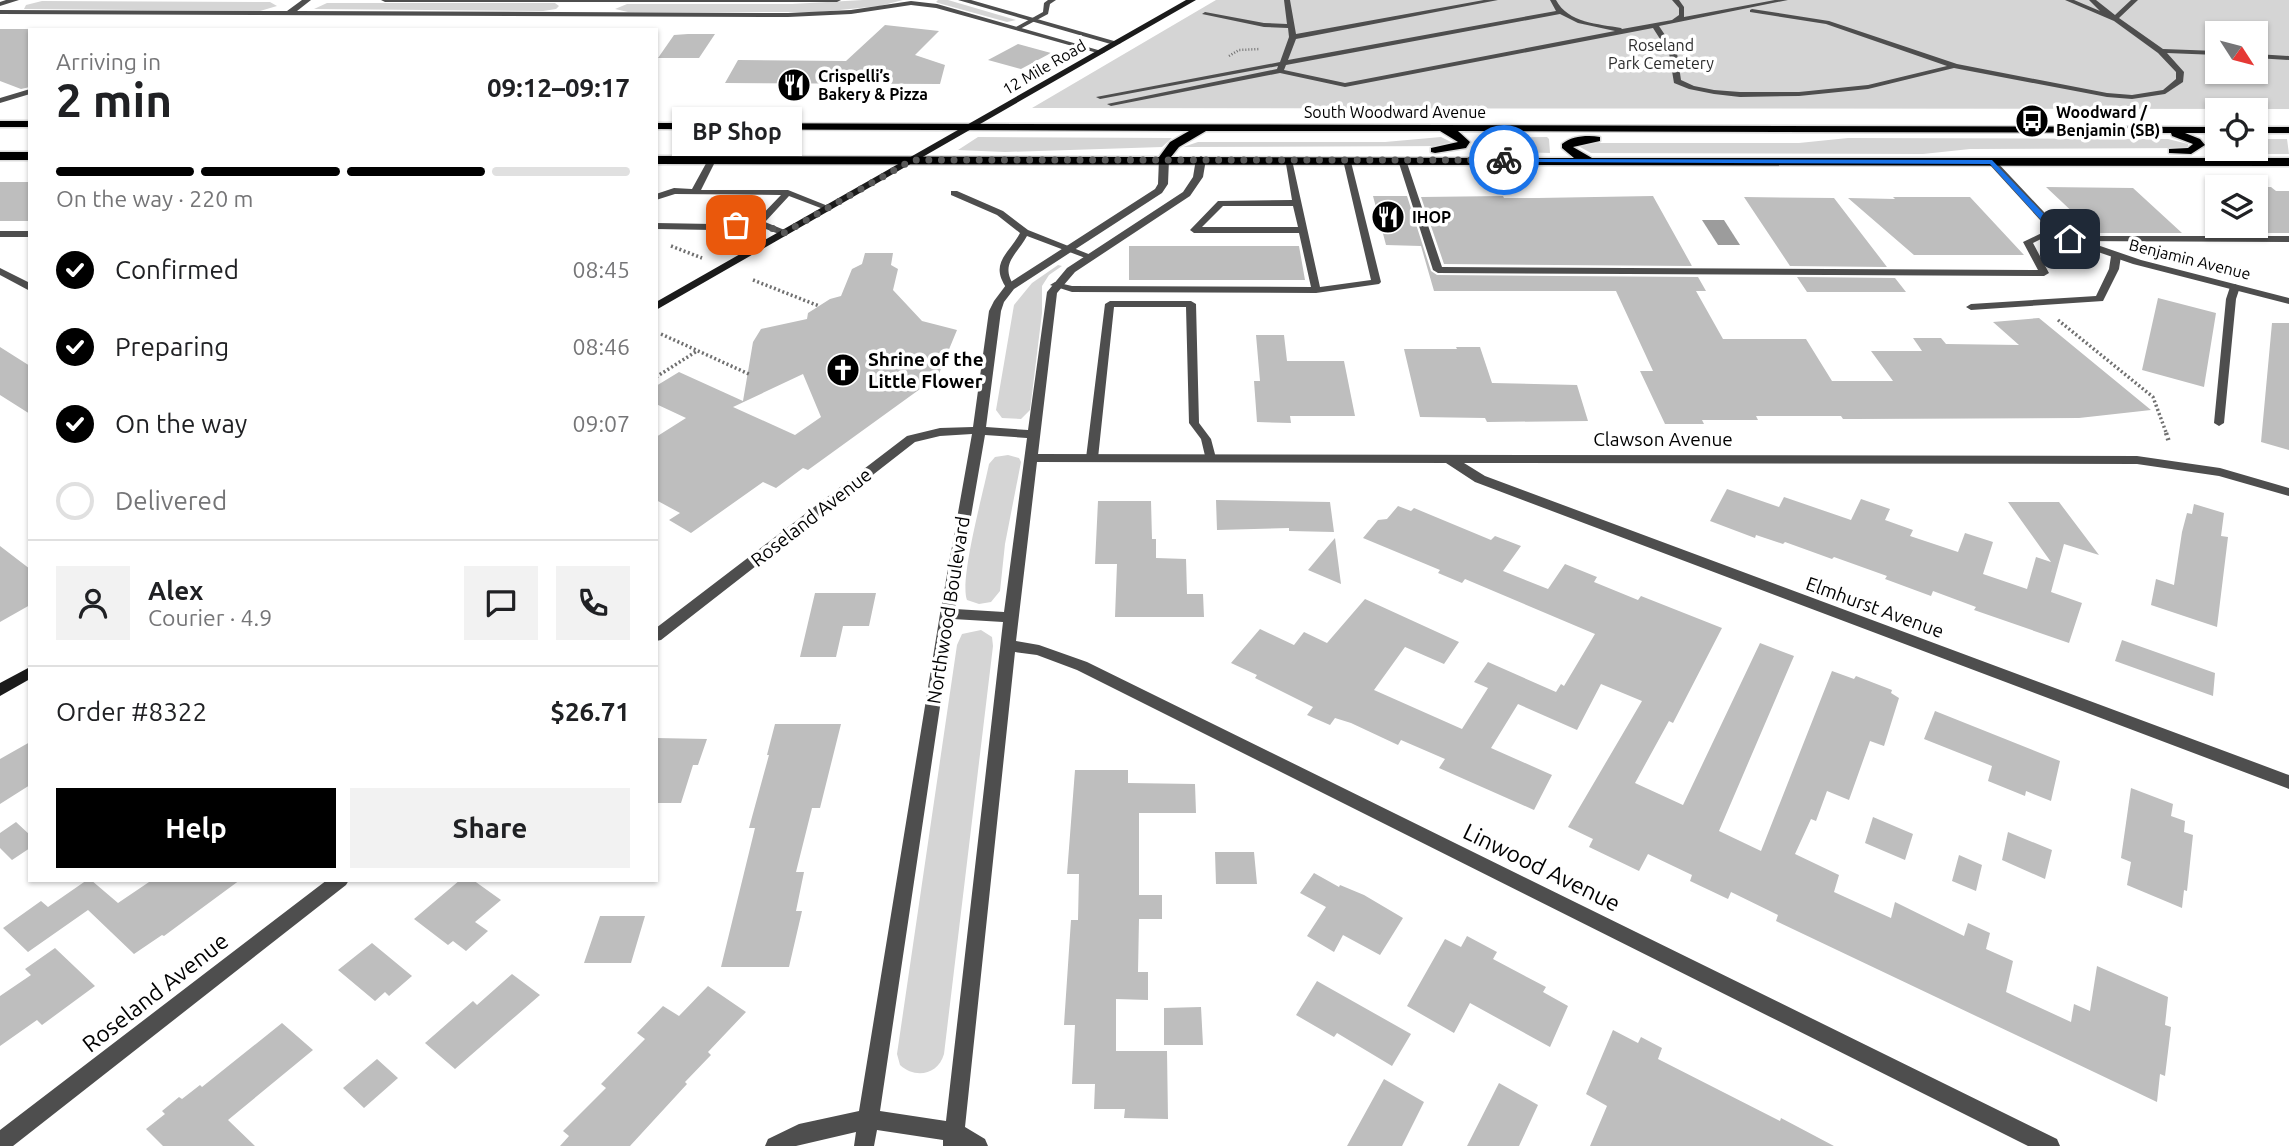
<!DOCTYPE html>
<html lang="en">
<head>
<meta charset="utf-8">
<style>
  body { margin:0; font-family:Ubuntu,sans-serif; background:#f2f2f2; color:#202124; height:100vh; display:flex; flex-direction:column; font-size:26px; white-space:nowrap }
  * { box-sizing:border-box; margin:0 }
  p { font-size:23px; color:#757577 }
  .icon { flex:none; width:38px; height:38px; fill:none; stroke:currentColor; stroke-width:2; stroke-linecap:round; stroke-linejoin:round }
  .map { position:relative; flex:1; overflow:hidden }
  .sheet { position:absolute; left:28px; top:28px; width:630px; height:854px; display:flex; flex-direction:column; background:#fff; border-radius:0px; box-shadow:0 2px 5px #0004 }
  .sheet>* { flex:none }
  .needle { width:46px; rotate:126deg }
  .tools { position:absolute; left:2205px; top:21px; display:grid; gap:14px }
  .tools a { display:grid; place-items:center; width:63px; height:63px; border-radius:0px; background:#fff; box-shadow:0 2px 5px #0004; font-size:35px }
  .pin { position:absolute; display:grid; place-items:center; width:60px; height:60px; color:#fff; margin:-30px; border-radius:14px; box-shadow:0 4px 10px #0006 }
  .courier { position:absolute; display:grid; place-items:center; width:70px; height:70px; margin:-35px; border:5px solid #1a73e8; border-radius:50%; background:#fff; color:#222; box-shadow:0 2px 9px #0007 }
  .bubble { position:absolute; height:49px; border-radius:0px; background:#fff; box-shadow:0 2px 5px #0004; font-size:23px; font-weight:700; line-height:49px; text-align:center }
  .headline em { font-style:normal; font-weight:700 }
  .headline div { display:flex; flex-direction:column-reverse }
  .headline { display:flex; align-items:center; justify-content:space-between; height:119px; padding:0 28px }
  h1 { font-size:46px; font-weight:700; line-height:52px }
  .bar { display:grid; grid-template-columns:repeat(4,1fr); gap:10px 7px; align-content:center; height:84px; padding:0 28px }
  .bar i { height:9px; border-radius:5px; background:#e0e0e0 }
  .bar .on { background:#000 }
  .bar p { grid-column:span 4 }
  .line { display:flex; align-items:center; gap:18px; padding:0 28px; border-top:2px solid #e0e0e0 }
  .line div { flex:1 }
  .round { display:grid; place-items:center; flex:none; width:74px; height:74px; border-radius:0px; background:#f2f2f2 }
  ol { padding:0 28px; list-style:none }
  li { display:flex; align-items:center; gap:21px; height:77px }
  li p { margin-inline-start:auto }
  li .icon { padding:7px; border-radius:50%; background:#000; color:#fff; stroke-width:4 }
  li:last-child { color:#757577 }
  li i { width:38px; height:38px; border:4px solid #e0e0e0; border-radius:50% }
  .primary-button { display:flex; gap:14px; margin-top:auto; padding:14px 28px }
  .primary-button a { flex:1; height:80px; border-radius:0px; background:#000; color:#fff; font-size:28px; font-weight:700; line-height:80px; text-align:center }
  .primary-button a+a { background:#f2f2f2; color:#202124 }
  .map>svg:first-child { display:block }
  .green { fill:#d5d5d5; fill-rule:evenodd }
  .water { fill:#9c9c9c }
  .building { fill:#bebebe; fill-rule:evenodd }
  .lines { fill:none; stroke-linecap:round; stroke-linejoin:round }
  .primary-casing { stroke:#dbdbdb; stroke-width:3 }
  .path-far2 { stroke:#707070; stroke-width:2.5; stroke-dasharray:1 2; stroke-linecap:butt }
  .path-far1 { stroke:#707070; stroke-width:3.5; stroke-dasharray:2 2.5; stroke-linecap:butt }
  .path { stroke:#707070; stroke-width:4.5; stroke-dasharray:2 3.5; stroke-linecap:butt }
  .service { fill:#4e4e4e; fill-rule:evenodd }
  .minor { fill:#4e4e4e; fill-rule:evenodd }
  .secondary { fill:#1b1b1b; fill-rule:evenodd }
  .primary { fill:#000; fill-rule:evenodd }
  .route { fill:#1a73e8 }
  .done { stroke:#595959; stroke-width:7; stroke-dasharray:0 12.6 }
  .labels { text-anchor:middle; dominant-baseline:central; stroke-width:7; stroke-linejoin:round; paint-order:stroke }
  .far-park-label { font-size:16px; fill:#2c2c2c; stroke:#fff }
  .far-street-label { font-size:16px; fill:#000; stroke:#fff }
  .far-poi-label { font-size:16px; font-weight:bold; fill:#000; stroke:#fff; text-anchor:start }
  .poi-label { font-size:19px; font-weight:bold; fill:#000; stroke:#fff; text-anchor:start }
  .street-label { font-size:19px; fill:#000; stroke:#fff }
  .near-street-label { font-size:23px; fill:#000; stroke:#fff }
</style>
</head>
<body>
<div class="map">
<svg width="2289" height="1146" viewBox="0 0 2289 1146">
  <rect width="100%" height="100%" fill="#fff"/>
  <path class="green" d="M863,0H903L880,6L819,12H628L615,9L627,4H792Z
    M938,0H948L1016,20L1007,22L938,3L936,2Z
    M1216,0H2289V109L1032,108ZM2217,33H2256V72H2217Z
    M42,1L270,2L277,6L260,11L24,9L26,5Z
    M327,3H555L559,6L556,9L543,11L314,9Z
    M978,137L1170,138H1172L1162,147L1005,152L958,150Z
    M1441,137L1453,143L1451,146L1183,147L1198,142H1385Z
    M1547,137L1549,139L1550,153L1480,151L1478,139L1482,138Z
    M1848,138L2168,139L2188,144V148L1970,149L1923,154L1591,153L1580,147L1586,143H1799Z
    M2256,139H2287L2289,154H2227L2223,149H2256Z
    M1058,265L1062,266L1049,275L1042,286V313L1030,410L1021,419L1002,418L996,410L1014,305L1032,283Z
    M1008,455L1019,458L1021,462L1005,544L1000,591L991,602L979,604L967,600C959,580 984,490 989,464L995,457Z
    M981,630L992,637L993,646L944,1054C938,1075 915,1079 900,1065L897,1054L957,645L962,634Z"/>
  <path class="water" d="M1702,220H1724L1740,245H1718Z"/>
  <path class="building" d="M885,25L939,31L915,55L945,65L940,84L725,83L738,60L846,61Z
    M0,29H63L30,30V87L21,89L0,81Z
    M688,34H715L699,58H658L674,35Z
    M1018,44L1051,53L1021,69L988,60Z
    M0,182H30V221H0Z
    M2046,187L2133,188L2182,233H2095Z
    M2232,187H2271L2276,191H2289V233H2251L2242,226H2256V187Z
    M1373,196H1407L1431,271L1437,275L1698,277L1706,291H1696L1723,339H1806L1832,381H1893L1871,351H1922L1913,338H1941L1946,344L2019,345L1993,322L2039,318L2151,410L2079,418L1854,419H1843L1841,416H1756L1758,420H1702L1704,424H1665L1640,371H1653L1616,291H1434L1421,246L1386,245Z
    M1503,196L1504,198H1538L1653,196L1692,266L1444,264L1421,197Z
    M1744,197L1834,198L1887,267L1790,266Z
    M1893,197H1970L2024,255H1914L1848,198L1895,199Z
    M1129,246H1299L1305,280H1129Z
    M865,253H893L891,265L898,269L893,290L922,321L957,330L938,376L808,470L803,468L776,488L763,482L691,533L669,520L680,513L656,500V437L686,418L656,404V386L679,372L743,401L753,342L761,329L807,319L808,313L830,299L841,296L852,269L862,264ZM803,374L821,417L795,435L733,407Z
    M1797,277L1895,278L1906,292H1807Z
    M2158,298L2216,313L2204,387L2142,370Z
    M2272,323H2289V450L2261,442Z
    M1256,335H1284L1287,361H1344L1355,416H1290L1291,423L1257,422L1254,381H1260Z
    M0,347L30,366V414L0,395Z
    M1456,347H1480L1492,383L1577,385L1588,421L1487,422L1485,418L1420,417L1404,349H1457Z
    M1727,489L1779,507L1784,497L1851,520L1861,499L1890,509L1885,520L1913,530L1910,536L1958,552L1965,533L1993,542L1983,574L2027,589L2036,557L2051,562L2008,502H2059L2099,555L2064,544L2051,592L2082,603L2069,643L1974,610L1976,607L1933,591L1931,596L1885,579L1887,576L1834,557L1832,559L1785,542L1783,544L1756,535L1755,538L1710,521Z
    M1216,500L1330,502L1334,532L1289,531V528L1217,530Z
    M1098,501H1151L1152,539H1156V558L1186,559L1187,594H1203L1204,617H1115L1117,564H1095Z
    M2194,504L2224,513L2221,536L2228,537L2217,627L2151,605L2156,579L2174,585L2182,532L2187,513L2192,514Z
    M1398,506L1411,511L1414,508L1491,540L1495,536L1521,546L1503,571L1548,589L1565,564L1597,577L1594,582L1638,600L1641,596L1722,628L1673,723L1669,721L1635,783L1683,805L1760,643L1794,656L1719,831L1761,851L1832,671L1854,679L1856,676L1892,690L1891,693L1899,698L1884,746L1870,741L1849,800L1827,791L1816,821L1811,819L1795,854L1839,875L1834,892L1891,918L1895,902L1964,936L1968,923L1990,933L1986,949L2013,961L2006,992L2071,1022L2074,1004L2090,1011L2097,966L2168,997L2165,1025L2171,1027L2165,1076L2160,1074L2157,1102L1776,921L1778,915L1731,892L1728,899L1690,881L1692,875L1648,854L1639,871L1589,847L1593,839L1568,827L1642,701L1601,684L1577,730L1518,704L1491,748L1552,775L1534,810L1439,768L1445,759L1401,740L1398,745L1351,723L1335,718L1330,725L1307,715L1313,707L1255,678L1257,675L1231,663L1260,629L1294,645L1304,632L1327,643L1365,599L1459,642L1444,664L1405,647L1374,690L1462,729L1488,688L1474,682L1488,662L1556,692L1561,684L1564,686L1595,634L1465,579L1462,583L1438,573L1440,570L1363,538L1378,520L1387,519Z
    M1335,538L1341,584L1308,570Z
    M0,546L30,569V605L0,622Z
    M815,593H876L869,626H843L836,657H800Z
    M2122,640L2215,673L2213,696L2115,661Z
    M1935,711L2060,761L2051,801L2026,791L2025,796L1988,781L1992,766L1924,739Z
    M775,724H841L820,808H812L796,872H804L796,911H802L789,967H721L755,828H749L769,755H767Z
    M656,738L707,739L698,765H693L681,803H656Z
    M30,742V785L0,804V759Z
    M1075,770H1128V783L1195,784L1196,813H1139V895H1162V919H1139L1138,972H1148V1000L1116,999V1051H1167L1168,1119L1124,1118L1125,1109H1094L1095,1084H1072L1075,1025H1064L1071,920H1078L1079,874H1067Z
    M2131,788L2173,804L2171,816L2185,821L2184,832L2193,835L2187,891L2184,890L2182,908L2127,885L2131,862L2121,858Z
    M1873,817L1913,834L1905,860L1865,843Z
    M16,822L30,835V848L12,860L0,848V833Z
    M2008,832L2052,850L2045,879L2002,860Z
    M1215,852H1254L1257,884H1216Z
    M1959,855L1982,865L1976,891L1952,881Z
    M1314,873L1339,887L1340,885L1364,895L1403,918L1380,955L1343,935L1334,952L1307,936L1326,907L1300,893Z
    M87,880H91L118,903L152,880H240L164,936L162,935L134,954L88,910L28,952L3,928L41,901L48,907Z
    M460,880H473L501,900L475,922L488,931L466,951L453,941L448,945L414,919Z
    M600,916H645L631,963H584Z
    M1467,936L1497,952L1493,959L1546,987L1543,992L1568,1006L1550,1047L1470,1003L1454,1033L1407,1006L1445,939L1461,947Z
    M372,943L412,976L389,996L385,992L375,1001L338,970Z
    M55,948L95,986L42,1025L37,1020L0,1046V996L31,975L25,969Z
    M512,974L540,995L455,1069L425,1043L473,1001L477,1005Z
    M1317,981L1411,1034L1392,1066L1337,1033L1334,1037L1296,1015Z
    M708,986L746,1012L708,1052L711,1055L685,1082L687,1084L630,1146H560L569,1136L563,1131L606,1088L601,1084L645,1039L637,1033L663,1006L679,1016Z
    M1201,1007L1203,1045H1164V1008Z
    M282,1023L313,1050L228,1120L255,1146H163L146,1129L165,1114L162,1111L179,1097L182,1099L200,1085L202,1087Z
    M1613,1030L1638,1043L1641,1037L1662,1048L1658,1059L1780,1121L1781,1118L1834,1146H1590L1607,1106L1586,1094Z
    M377,1059L398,1078L364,1108L343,1088Z
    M1384,1079L1424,1102L1402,1146H1347Z
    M1499,1083L1538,1105L1519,1146H1467Z"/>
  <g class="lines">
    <defs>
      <path id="primary" d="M0,121H30V127H0Z
        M656,123L2217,127V133H2185L2200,139L2205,145L2191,154L2169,153V149L2188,148L2193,144L2172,136L2171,133L1458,131L1470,142L1466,148L1435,153L1431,152V148L1458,142L1440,131H1206L1179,147L1171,157L1574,158L1562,148V144C1572,136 1587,135 1600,137V141L1573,147L1592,158H2289V166L656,164V156L1159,157L1170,142L1189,131L656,129Z
        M2256,127H2289V133H2256Z
        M0,152H30V160H0Z"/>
    </defs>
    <use href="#primary" class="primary-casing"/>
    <path class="path-far2" d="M1229,56L1239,50L1260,49"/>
    <path class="path-far1" d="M671,246L702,258
      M753,280L819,306
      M2058,320L2153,397L2167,435
      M661,334L751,375
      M656,377L697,351"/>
    <path class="path" d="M2166,433L2169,442"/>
    <path class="service" d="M1048,0H1056L1050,4L1048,14L1020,29H1016V27L1043,12L1044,3Z
      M1284,0H1290L1296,34L1484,0H1498L1296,39L1288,60L1556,11L1550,0H1556C1568,23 1599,24 1621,28L1622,29L1672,20L1679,15V8L1672,0H1679L1684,7V17L1775,0H1788L1659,26L1677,53L1681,80L1694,86L1714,90L1740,92H1799L1868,85L1947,66L1826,24L1750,12V10L1752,9L1829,21L1957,64L2107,93L2132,95L2163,90L2176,79V72L2158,53L2114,21L2065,0H2074L2100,11L2089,0H2096L2115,15L2131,0H2138L2119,18L2163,49L2217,51V55L2167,53L2184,72L2183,82L2165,94L2132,99L2107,97L1954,68L1868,89L1799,96L1740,97L1714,94L1689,89L1674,83L1669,53L1653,28L1345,87L1280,73L1111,106L1107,104L1277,69L1278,66L1100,99L1096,97L1280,62L1289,37L1288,28L1264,27L1202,14L1205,12L1264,23L1287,24ZM1560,14L1578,23L1615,31L1345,83L1284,70L1286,65Z
      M2256,54L2289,56V60L2256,58Z
      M30,89V94L0,103V98Z
      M709,158L716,160L701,190H788L833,208L826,210L789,196L765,222L787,231L788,233L784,236L758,226L713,230L656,229V223L713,224L756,221L781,195L675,194L656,200V194L674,188L692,189Z
      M1285,158L1292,160L1320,287L1371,280L1343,160L1350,158L1381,282L1379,284L1316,293L1072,292L1050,285L1055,282L1072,286L1311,287L1299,233H1194L1190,230L1218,201L1292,200ZM1223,206H1293L1298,227H1202Z
      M1399,158L1406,160L1442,267L2038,270L2023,242L2052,228L2059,230L2033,243L2049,273L2044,276L1438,273L1433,270L1398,160Z
      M951,191H957L1003,211L1028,230L1096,257L1094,259H1088L1027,236C1016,256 999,264 1015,287L1013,289H1007C989,263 1008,255 1020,233L997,215L951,195Z
      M0,231H30V237H0Z
      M2070,236H2289V242L2067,241L2066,239Z
      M2116,253L2121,256L2119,269L2103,301L1971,310L1966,307L1971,304L2096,296L2109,269L2111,256Z
      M2235,284L2240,287L2236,299L2224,423L2219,426L2214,423L2226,299L2230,287Z
      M1110,301H1191L1196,304L1199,423L1211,439L1216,458L1214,460H1206L1201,439L1189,423L1186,307H1114L1098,458L1092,461L1086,458L1105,304Z"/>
    <path class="minor" d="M6,0H19L0,6V2Z
      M302,0H311L297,11L788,13L851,10L911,1L937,4L1105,52L1101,54L936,8L911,5L851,14L788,17L0,14V10L287,11Z
      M381,0H841L837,2H385Z
      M958,0H971L1121,43L1114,45Z
      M1164,156L1169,159L1168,184L1162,193L1014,289L1004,302L1001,311L986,427L1028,430L1047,292L1067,268L1183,192L1193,177L1196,159L1201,156L1206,159L1203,177L1190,196L1075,272L1057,293L1038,454L2137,456L2220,468L2289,488V496L2219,476L2137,464L1464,463L1485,476L2289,775V789L1475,482L1446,463L1037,462L1016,641L1039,645L1087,662L2057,1139L2060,1146H2028L1077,670L1037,655L1015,652L965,1127L985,1139L988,1146H943V1140L877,1130L874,1146H854L856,1132L796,1146H765L768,1139L799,1124L859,1111L940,614L972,434L940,436L915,442L661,640L656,641V628L907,436L940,428L973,427L989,311L994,301L1006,285L1155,189L1158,184L1159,159ZM985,435L1027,438L1004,612L955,609ZM953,619L1003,622L946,1121L880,1111Z
      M1989,160H1995L2059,228L2074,237L2141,260L2289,298V304L2133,264L2066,241L2051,232L1989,164Z
      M0,268L30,283V291L0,275Z
      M327,880H349L346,885L13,1146H0V1130Z"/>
    <path class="secondary" d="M1186,0H1196L656,310V302Z
      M30,667V679L0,696V683Z"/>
    <use href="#primary" class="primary"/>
  </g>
  <path class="route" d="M1501,159L1992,160L2058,229L2075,239L2067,241L2052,232L1990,164L1504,162Z"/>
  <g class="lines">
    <path class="done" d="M736,225L759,223L784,233L912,160H1504"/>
  </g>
  <defs>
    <symbol id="restaurant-disc" viewBox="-11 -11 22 22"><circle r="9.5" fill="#000" stroke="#fff"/><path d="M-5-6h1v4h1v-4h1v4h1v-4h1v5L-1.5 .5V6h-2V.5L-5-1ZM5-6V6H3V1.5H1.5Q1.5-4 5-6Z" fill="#fff"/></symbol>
    <symbol id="bus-disc" viewBox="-11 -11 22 22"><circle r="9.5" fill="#000" stroke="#fff"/><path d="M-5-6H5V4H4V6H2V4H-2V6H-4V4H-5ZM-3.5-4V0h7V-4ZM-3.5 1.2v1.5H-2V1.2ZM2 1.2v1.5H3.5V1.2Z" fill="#fff"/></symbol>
    <symbol id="church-disc" viewBox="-11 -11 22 22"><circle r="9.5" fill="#000" stroke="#fff"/><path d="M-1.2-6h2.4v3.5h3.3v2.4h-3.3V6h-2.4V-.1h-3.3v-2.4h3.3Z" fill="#fff"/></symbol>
  </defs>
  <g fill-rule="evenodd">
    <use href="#restaurant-disc" x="775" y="66" width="38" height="38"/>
    <use href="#bus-disc" x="2013" y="102" width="38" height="38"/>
    <use href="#restaurant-disc" x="1369" y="198" width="38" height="38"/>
    <use href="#church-disc" x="824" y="351" width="38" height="38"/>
  </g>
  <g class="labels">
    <g class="far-park-label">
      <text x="1661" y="45">Roseland<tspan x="1661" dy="18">Park Cemetery</tspan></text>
    </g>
    <g class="far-street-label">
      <text transform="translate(1044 67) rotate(-30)">12 Mile Road</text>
      <text x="1395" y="112">South Woodward Avenue</text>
      <text transform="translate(2190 259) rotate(14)">Benjamin Avenue</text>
    </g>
    <g class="far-poi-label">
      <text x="818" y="76">Crispelli’s<tspan x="818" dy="18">Bakery &amp; Pizza</tspan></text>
      <text x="2056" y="112">Woodward /<tspan x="2056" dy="18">Benjamin (SB)</tspan></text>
      <text x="1412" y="217">IHOP</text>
    </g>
    <g class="poi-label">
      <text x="868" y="359">Shrine of the<tspan x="868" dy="22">Little Flower</tspan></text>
    </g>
    <g class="street-label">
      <text x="1663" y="439">Clawson Avenue</text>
      <text transform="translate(811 517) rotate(-38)">Roseland Avenue</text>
      <text transform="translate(1875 607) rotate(20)">Elmhurst Avenue</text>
      <text transform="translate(948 610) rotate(-81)">Northwood Boulevard</text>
    </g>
    <g class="near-street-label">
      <text transform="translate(1542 867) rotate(26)">Linwood Avenue</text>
      <text transform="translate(155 992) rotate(-38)">Roseland Avenue</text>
    </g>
  </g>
</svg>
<div class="tools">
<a><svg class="needle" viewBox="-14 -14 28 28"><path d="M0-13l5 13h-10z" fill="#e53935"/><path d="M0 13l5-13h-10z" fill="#757577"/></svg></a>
<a><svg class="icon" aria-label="locate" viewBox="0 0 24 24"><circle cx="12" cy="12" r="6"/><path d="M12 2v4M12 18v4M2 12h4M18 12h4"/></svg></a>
<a><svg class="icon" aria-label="layers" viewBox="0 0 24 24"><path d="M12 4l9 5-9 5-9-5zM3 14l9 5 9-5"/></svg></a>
</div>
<div class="pin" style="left:736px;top:225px;background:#ea580c"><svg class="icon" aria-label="bag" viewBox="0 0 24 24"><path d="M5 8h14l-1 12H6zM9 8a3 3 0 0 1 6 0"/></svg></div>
<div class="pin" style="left:2070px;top:239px;background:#1f2937"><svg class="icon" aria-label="home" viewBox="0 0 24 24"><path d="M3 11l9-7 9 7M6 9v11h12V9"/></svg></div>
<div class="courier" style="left:1504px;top:160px"><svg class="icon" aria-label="bike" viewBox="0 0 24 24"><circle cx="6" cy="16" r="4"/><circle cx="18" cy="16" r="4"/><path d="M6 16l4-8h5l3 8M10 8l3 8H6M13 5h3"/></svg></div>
<div class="bubble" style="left:672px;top:107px;width:130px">BP Shop</div>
<section class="sheet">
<div class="headline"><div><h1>2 min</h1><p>Arriving in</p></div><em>09:12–09:17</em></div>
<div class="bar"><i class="on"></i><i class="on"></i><i class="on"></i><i></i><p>On the way · 220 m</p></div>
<ol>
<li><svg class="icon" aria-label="check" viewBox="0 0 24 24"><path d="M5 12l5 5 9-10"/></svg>Confirmed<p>08:45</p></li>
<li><svg class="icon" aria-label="check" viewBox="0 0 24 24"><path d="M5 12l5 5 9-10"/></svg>Preparing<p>08:46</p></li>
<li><svg class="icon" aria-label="check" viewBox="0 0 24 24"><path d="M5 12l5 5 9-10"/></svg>On the way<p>09:07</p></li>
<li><i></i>Delivered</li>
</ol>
<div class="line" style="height:126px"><a class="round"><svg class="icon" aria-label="person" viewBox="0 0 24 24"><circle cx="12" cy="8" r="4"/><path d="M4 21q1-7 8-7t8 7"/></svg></a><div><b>Alex</b><p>Courier · 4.9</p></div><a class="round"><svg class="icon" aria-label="chat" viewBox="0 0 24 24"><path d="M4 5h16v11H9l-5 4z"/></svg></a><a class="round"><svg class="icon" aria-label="phone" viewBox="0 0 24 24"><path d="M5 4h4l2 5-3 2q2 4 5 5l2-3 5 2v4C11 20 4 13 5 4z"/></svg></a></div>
<div class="line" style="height:91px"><div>Order #8322</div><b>$26.71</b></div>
<div class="primary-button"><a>Help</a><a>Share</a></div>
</section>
</div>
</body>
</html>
